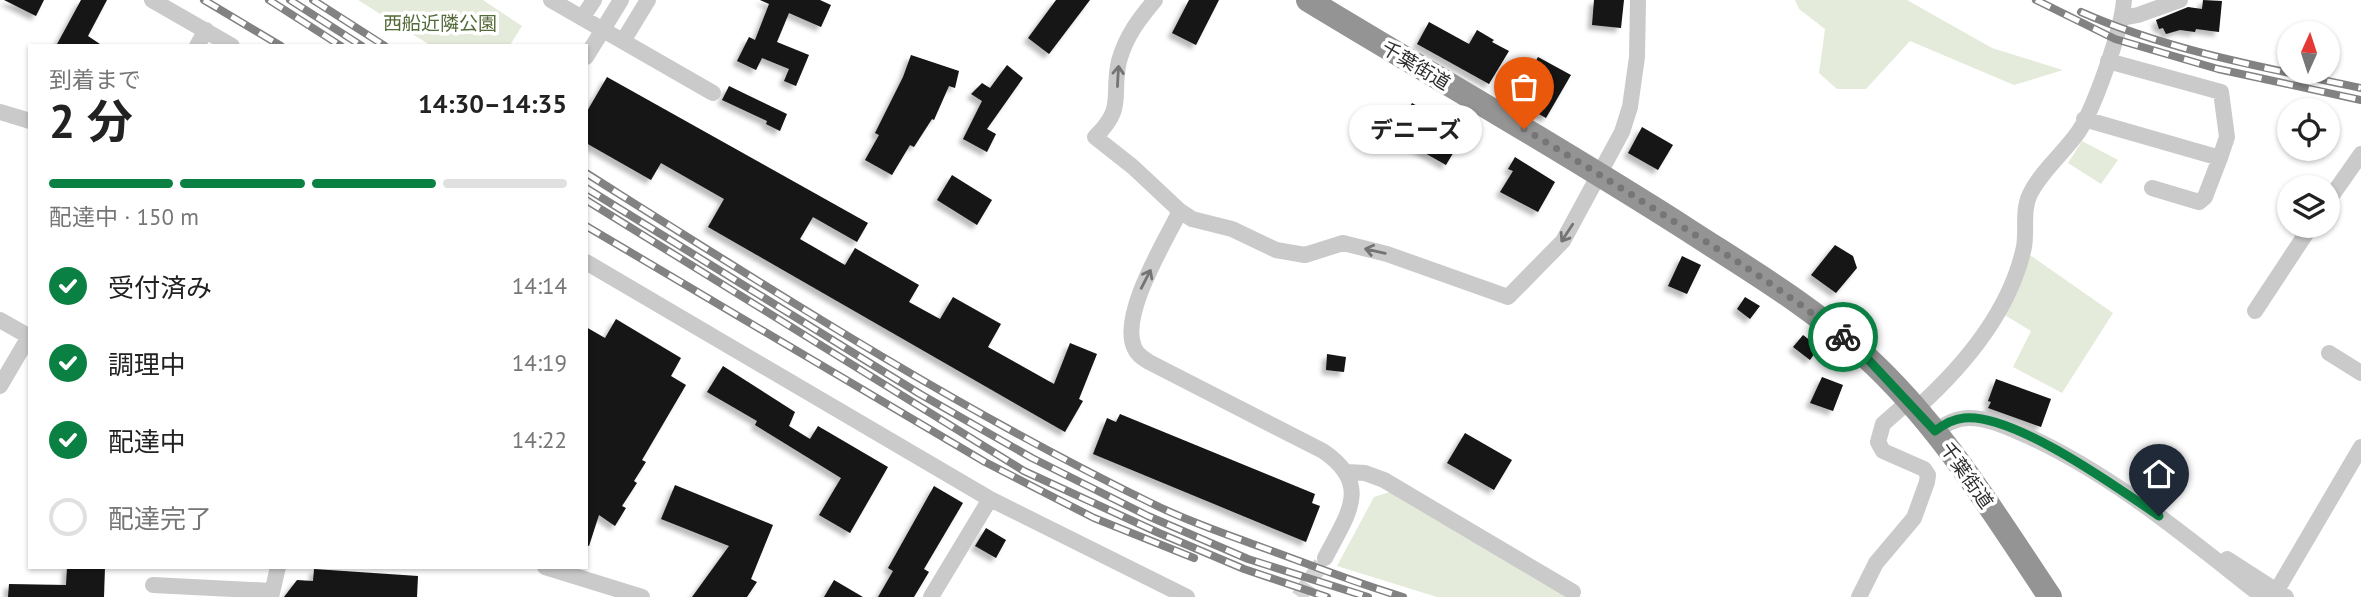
<!DOCTYPE html>
<html lang="ja">
<head>
<meta charset="utf-8">
<style>
  :root { --surface:#fff; --page:#f2f2f2; --text:#222; --muted:#767676; --line:#e0e0e0; --accent:#0b8043 }
  body { margin:0; font-family:"PT Sans","Noto Sans JP",sans-serif; background:var(--page); color:var(--text); height:100vh; display:flex; flex-direction:column; font-size:26px; white-space:nowrap }
  * { box-sizing:border-box; margin:0 }
  p { font-size:23px; color:var(--muted) }
  .icon { flex:none; width:38px; height:38px; fill:none; stroke:currentColor; stroke-width:2; stroke-linecap:round; stroke-linejoin:round }
  .map { position:relative; flex:1; overflow:hidden }
  .drawer { position:absolute; left:28px; top:44px; width:560px; height:525px; display:flex; flex-direction:column; background:var(--surface); border-radius:0px; box-shadow:0 2px 5px #0004 }
  .drawer>* { flex:none }
  .needle { width:46px; rotate:3deg }
  .tools { position:absolute; left:2277px; top:21px; display:grid; gap:14px }
  .tools a { display:grid; place-items:center; width:63px; height:63px; border-radius:50%; background:var(--surface); box-shadow:0 2px 5px #0004; font-size:35px }
  .pin { position:absolute; display:grid; place-items:center; width:60px; height:60px; color:#fff; margin:-72px -30px; border-radius:50% 50% 50% 0; rotate:-45deg; box-shadow:0 0 7px #0007 }
  .pin .icon { rotate:45deg }
  .courier { position:absolute; display:grid; place-items:center; width:70px; height:70px; margin:-35px; border:5px solid #0b8043; border-radius:50%; background:#fff; color:#222; box-shadow:0 2px 9px #0007 }
  .bubble { position:absolute; height:49px; border-radius:24px; background:var(--surface); box-shadow:0 2px 5px #0004; font-size:23px; font-weight:700; line-height:49px; text-align:center }
  .summary em { font-style:normal; font-weight:700 }
  .summary div { display:flex; flex-direction:column-reverse }
  .summary { display:flex; align-items:center; justify-content:space-between; height:119px; padding:0 21px }
  h1 { font-size:46px; font-weight:700; line-height:52px }
  .bar { display:grid; grid-template-columns:repeat(4,1fr); gap:10px 7px; align-content:center; height:84px; padding:0 21px }
  .bar i { height:9px; border-radius:5px; background:var(--line) }
  .bar .current { background:var(--accent) }
  .bar p { grid-column:span 4 }
  ol { padding:0 21px; list-style:none }
  li { display:flex; align-items:center; gap:21px; height:77px }
  li p { margin-inline-start:auto }
  li .icon { padding:7px; border-radius:50%; background:var(--accent); color:#fff; stroke-width:4 }
  li:last-child { color:var(--muted) }
  li i { width:38px; height:38px; border:4px solid var(--line); border-radius:50% }
  .map>svg:first-child { display:block }
  .green { fill:#e4ebda }
  .building { fill:#141414; filter:url(#shadow) }
  .lines { fill:none; stroke-linecap:round; stroke-linejoin:round }
  .minor-tunnel { stroke:#d5d5d5; stroke-width:16; stroke-dasharray:16 8; stroke-linecap:butt }
  .minor { stroke:#cacaca; stroke-width:16 }
  .highway { stroke:#949494; stroke-width:24 }
  .rail-casing { stroke:#828282; stroke-width:8 }
  .rail { stroke:#fff; stroke-width:5; stroke-dasharray:16; stroke-linecap:butt }
  .minor-bridge { stroke:#cacaca; stroke-width:16 }
  .oneway { stroke:#747474 }
  .done { stroke:#767676; stroke-width:7; stroke-dasharray:0 12.6 }
  .route { stroke:#0b8043; stroke-width:9 }
  .labels { text-anchor:middle; dominant-baseline:central; stroke-width:7; stroke-linejoin:round; paint-order:stroke }
  .park-label { font-size:19px; fill:#536a39; stroke:#fff }
  .street-label { font-size:19px; fill:#2d2d2d; stroke:#fff }
</style>
</head>
<body>
<div class="map">
<svg width="2361" height="597" viewBox="0 0 2361 597">
  <defs>
    <filter id="shadow"><feDropShadow dx="-4.5" dy="4.5" stdDeviation="2" flood-color="#0004"/></filter>
  </defs>
  <rect width="100%" height="100%" fill="#fff"/>
  <!-- green -->
  <path class="green" d="M358 0H483L522 26 510 45H430Z
    M1795 0H1907L1992 48 2063 70 2014 85 1910 41 1866 89H1837L1819 73 1825 29 1799 9Z
    M2082 141 2118 160 2101 184 2068 163Z
    M2027 253 2113 313 2062 393 2013 367 2031 331 2003 314Z
    M1390 492 1567 597H1437L1337 566 1374 497Z"/>
  <!-- building -->
  <path class="building" d="M4 0H44L36 16Z
    M81 0H107L88 36 103 46H56Z
    M760 0H820L831 5 821 27 789 13 777 42 809 55 796 86 784 81 789 69 762 58 756 70 737 61 749 37 755 40 769 4Z
    M1056 0H1090L1049 54 1028 38Z
    M1189 0H1219L1196 45 1172 33Z
    M1594 0H1624L1621 28 1592 25Z
    M2203 0 2222 1 2219 32 2196 29 2195 32 2180 30 2166 34 2163 28 2159 29 2156 20 2188 7 2202 9Z
    M1429 22 1469 44 1477 30 1494 40 1492 42 1509 51 1489 84 1417 44Z
    M911 55 959 71 955 88 949 86 934 120 932 119 914 147 910 145 892 175 865 160 879 135 875 133 903 77Z
    M1538 57 1571 75 1546 118 1513 100Z
    M1007 65 1023 78 987 129 996 134 987 152 963 139 982 101 971 94 982 83 990 88Z
    M607 77 868 223 857 242 813 217 800 239 845 265 855 248 919 285 909 302 940 319 953 297 1001 324 988 347 1054 384 1070 343 1097 354 1079 399 1083 401 1065 432 708 227 724 199 661 163 651 180 586 143V113Z
    M729 86 787 114 780 131 766 124 767 121 722 100Z
    M1412 103 1465 133 1446 165 1393 135Z
    M1642 127 1673 145 1658 170 1628 153Z
    M1515 157 1555 182 1538 212 1500 192 1513 171 1508 169Z
    M952 175 992 200 977 225 937 200Z
    M1835 245 1853 256 1857 268 1836 293 1811 275Z
    M1682 256 1701 265 1687 294 1668 286Z
    M1745 297 1760 306 1750 319 1737 309Z
    M616 319 681 358 671 376 686 385 642 460 646 462 634 481 637 483 622 506 626 508 615 526 599 515 589 546 586 545V327L605 338Z
    M1803 335 1819 347 1810 360 1793 347Z
    M1327 354 1346 357 1344 372 1326 370Z
    M723 366 795 412 789 426 810 439 818 426 888 467 850 533 819 515 841 478 755 425 757 421 707 392Z
    M1822 377 1843 385 1833 411 1810 403Z
    M1996 379 2051 399 2041 427 1988 408 1991 402 1988 401Z
    M1120 414 1315 494 1312 503 1320 506 1306 542 1093 454 1107 418 1116 422Z
    M1465 433 1512 460 1494 490 1447 463Z
    M675 485 773 525 751 579 757 582 747 597H692L729 546 661 519Z
    M934 486 963 503 924 569 929 572 914 597H878L893 571 888 568Z
    M986 528 1006 540 996 558 975 546Z
    M67 567H105L104 597H8L9 584 66 585Z
    M314 569 418 576 417 597H284L297 580 313 581Z
    M834 580 863 597H824Z"/>
  <g class="lines">
    <!-- minor-tunnel -->
    <path class="minor-tunnel" d="M1299 597 1325 558"/>
    <!-- minor -->
    <path class="minor" d="M152 0 232 46
      M551 0 713 93
      M1155 0C1139 19 1126 36 1119 61 1111 96 1126 107 1095 137L1133 167 1180 211C1165 242 1120 314 1134 347 1137 355 1143 358 1149 362L1323 451C1373 485 1347 515 1325 558
      M582 18 594 0
      M2122 18 2138 15 2180 0
      M623 41 648 0
      M197 46 206 30
      M0 112 30 121
      M2084 119 2220 158 2227 137 2221 92 2108 61
      M2152 188 2199 202 2205 197 2220 158
      M2328 201 2361 154
      M1180 211 1192 219 1232 229 1276 250 1305 255 1343 243 1387 254 1508 297 1563 241 1622 132 1630 107 1637 57 1638 0
      M586 262 990 499 1187 597
      M2255 311 2311 226
      M0 320 30 337
      M2329 353 2361 373
      M0 386 30 335
      M1916 409C1964 366 2010 312 2024 247 2027 230 2022 210 2030 194 2042 170 2064 153 2079 131 2095 106 2122 29 2124 0
      M1935 431C1946 424 1956 418 1969 418 1990 418 2011 429 2030 437 2116 477 2189 539 2263 597
      M1347 472 1365 473 1384 480 1573 592
      M2227 559 2286 597
      M545 567 642 597
      M153 585 272 591
      M2277 590 2361 447
      M271 597 278 567
      M931 597 990 499
      M1859 597 1876 563 1914 518 1927 482 1928 475 1924 469 1883 451 1878 442 1883 424 1909 401"/>
    <!-- highway -->
    <path class="highway" d="M1308 0C1435 77 1563 150 1688 230 1748 269 1811 306 1864 355 1940 424 1993 512 2050 597"/>
    <defs>
      <path id="rail" d="M204 0 281 46
        M269 0 341 46
        M290 0 362 46
        M313 0 385 46
        M2036 0 2115 39 2218 69 2361 100
        M2081 12C2169 51 2267 68 2361 88
        M586 173C770 289 954 407 1149 502 1189 522 1231 536 1272 551 1316 567 1359 584 1403 597
        M586 188 920 394 1032 458 1148 516 1248 559 1368 597
        M586 200 1024 471 1159 533 1244 569 1327 597
        M586 226 985 462 1094 518 1194 558"/>
    </defs>
    <!-- rail casing -->
    <use href="#rail" class="rail-casing"/>
    <!-- rail -->
    <use href="#rail" class="rail"/>
    <!-- minor-bridge -->
    <path class="minor-bridge" d="M586 57 621 0"/>
  </g>
  <!-- one-way arrows -->
  <defs><path id="oneway-shaft" d="M-6 0H5M1.5-3L5.5 0L1.5 3" fill="none" stroke-width="1.6" stroke-linecap="round" stroke-linejoin="round" transform="scale(1.75)"/></defs>
  <g class="oneway">
    <use href="#oneway-shaft" transform="translate(1118 76) rotate(-87)"/>
    <use href="#oneway-shaft" transform="translate(1567 233) rotate(123)"/>
    <use href="#oneway-shaft" transform="translate(1375 251) rotate(-167)"/>
    <use href="#oneway-shaft" transform="translate(1146 279) rotate(-63)"/>
  </g>
  <g class="lines">
    <!-- done -->
    <path class="done" d="M1524 129C1580 162 1634 196 1689 231 1742 264 1794 298 1843 337"/>
    <!-- route -->
    <path class="route" d="M1843 337 1864 355 1935 431C1944 424 1953 419 1964 418 2014 413 2118 488 2159 516"/>
  </g>
  <g class="labels">
    <!-- park labels -->
    <g class="park-label">
      <text x="440" y="23">西船近隣公園</text>
    </g>
    <!-- street labels -->
    <g class="street-label">
      <text transform="translate(1416 65) rotate(31)">千葉街道</text>
      <text transform="translate(1967 475) rotate(55)">千葉街道</text>
    </g>
  </g>
</svg>
<div class="tools">
<a><svg class="needle" viewBox="-14 -14 28 28"><path d="M0-13l5 13h-10z" fill="#e53935"/><path d="M0 13l5-13h-10z" fill="#767676"/></svg></a>
<a><svg class="icon" aria-label="locate" viewBox="0 0 24 24"><circle cx="12" cy="12" r="6"/><path d="M12 2v4M12 18v4M2 12h4M18 12h4"/></svg></a>
<a><svg class="icon" aria-label="layers" viewBox="0 0 24 24"><path d="M12 4l9 5-9 5-9-5zM3 14l9 5 9-5"/></svg></a>
</div>
<div class="pin" style="left:1524px;top:129px;background:#ea580c"><svg class="icon" aria-label="bag" viewBox="0 0 24 24"><path d="M5 8h14l-1 12H6zM9 8a3 3 0 0 1 6 0"/></svg></div>
<div class="pin" style="left:2159px;top:516px;background:#1f2937"><svg class="icon" aria-label="home" viewBox="0 0 24 24"><path d="M3 11l9-7 9 7M6 9v11h12V9"/></svg></div>
<div class="courier" style="left:1843px;top:337px"><svg class="icon" aria-label="bike" viewBox="0 0 24 24"><circle cx="6" cy="16" r="4"/><circle cx="18" cy="16" r="4"/><path d="M6 16l4-8h5l3 8M10 8l3 8H6M13 5h3"/></svg></div>
<div class="bubble" style="left:1349px;top:105px;width:133px">デニーズ</div>
<section class="drawer">
<div class="summary"><div><h1>2 分</h1><p>到着まで</p></div><em>14:30–14:35</em></div>
<div class="bar"><i class="current"></i><i class="current"></i><i class="current"></i><i></i><p>配達中 · 150 m</p></div>
<ol>
<li><svg class="icon" aria-label="check" viewBox="0 0 24 24"><path d="M5 12l5 5 9-10"/></svg>受付済み<p>14:14</p></li>
<li><svg class="icon" aria-label="check" viewBox="0 0 24 24"><path d="M5 12l5 5 9-10"/></svg>調理中<p>14:19</p></li>
<li><svg class="icon" aria-label="check" viewBox="0 0 24 24"><path d="M5 12l5 5 9-10"/></svg>配達中<p>14:22</p></li>
<li><i></i>配達完了</li>
</ol>
</section>
</div>
</body>
</html>
